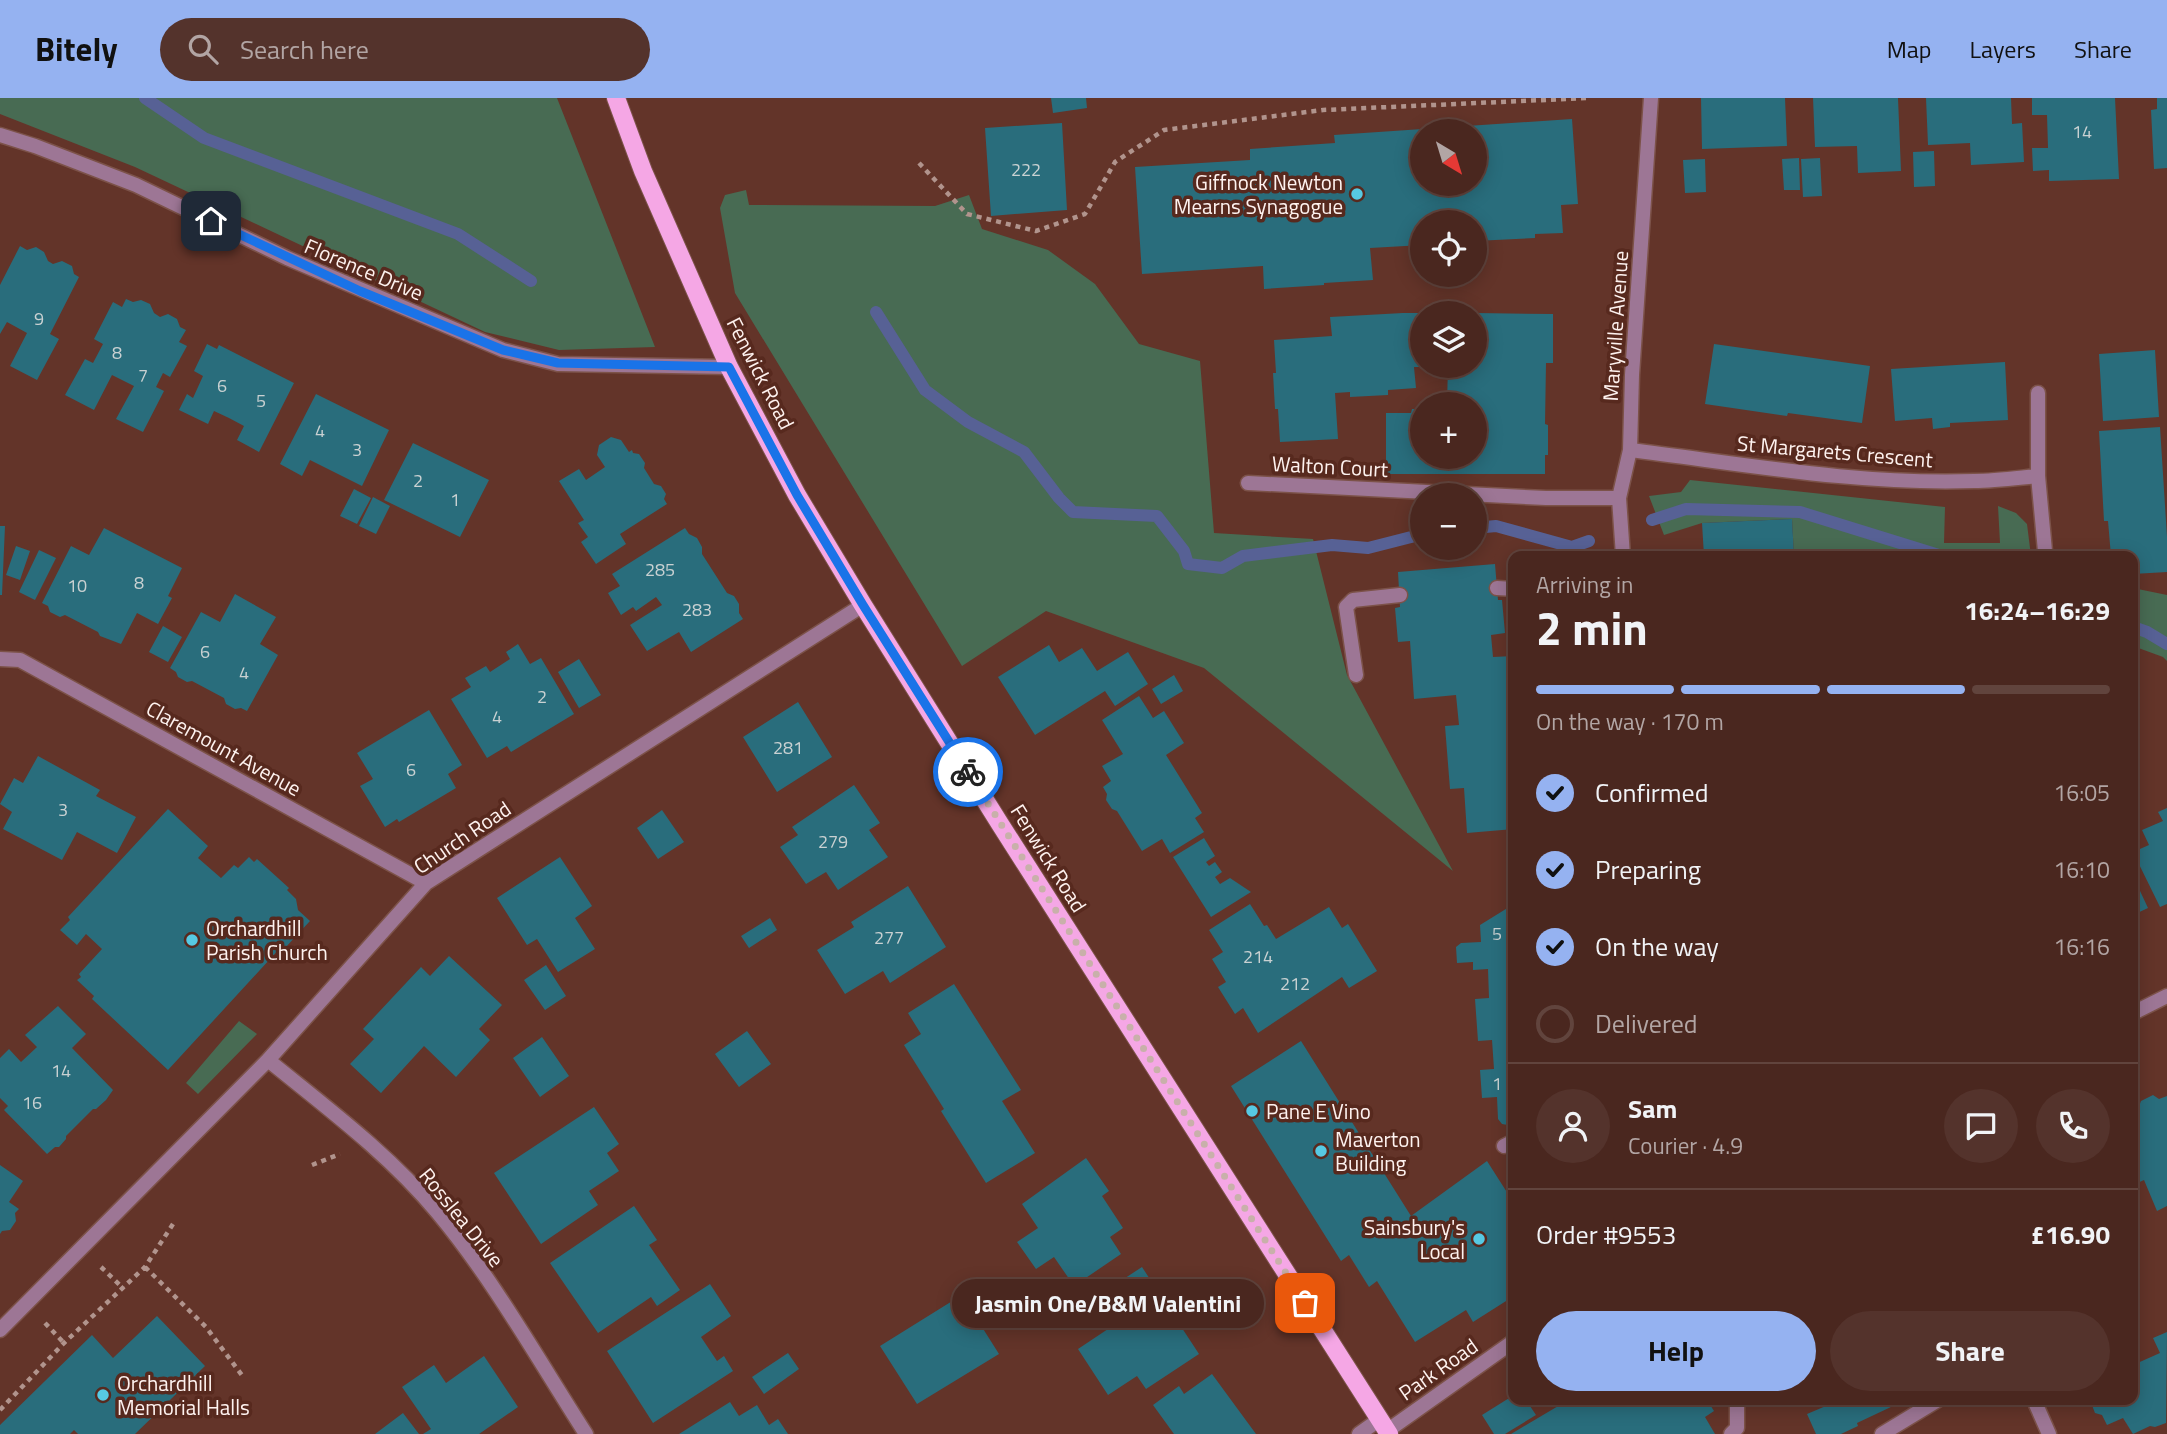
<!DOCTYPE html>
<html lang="en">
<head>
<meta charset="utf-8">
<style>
  :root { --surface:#4a271f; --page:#54332c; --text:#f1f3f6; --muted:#b2a5a4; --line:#61443d; --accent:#95b2f1 }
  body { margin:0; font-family:"Titillium Web",sans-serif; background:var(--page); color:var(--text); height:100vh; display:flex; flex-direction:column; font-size:26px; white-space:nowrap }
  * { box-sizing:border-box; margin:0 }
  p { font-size:23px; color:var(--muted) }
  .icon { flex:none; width:38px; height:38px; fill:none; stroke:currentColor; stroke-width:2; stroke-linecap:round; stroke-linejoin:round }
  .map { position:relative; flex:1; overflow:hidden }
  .sheet { position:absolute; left:1508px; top:453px; width:630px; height:854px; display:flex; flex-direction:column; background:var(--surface); border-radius:14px; box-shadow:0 4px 18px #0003,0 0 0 2px var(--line) }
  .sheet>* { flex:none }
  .needle { width:46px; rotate:142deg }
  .fabs { position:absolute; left:1410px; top:21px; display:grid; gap:14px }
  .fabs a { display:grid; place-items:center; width:77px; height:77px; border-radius:50%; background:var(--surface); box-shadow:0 4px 18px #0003,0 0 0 2px var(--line); font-size:35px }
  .pin { position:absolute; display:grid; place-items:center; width:60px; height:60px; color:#fff; margin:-30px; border-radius:14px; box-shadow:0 4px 10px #0006 }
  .courier { position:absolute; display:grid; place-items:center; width:70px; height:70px; margin:-35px; border:5px solid #1a73e8; border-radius:50%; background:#fff; color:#222; box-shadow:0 2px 9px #0007 }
  .bubble { position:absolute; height:49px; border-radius:24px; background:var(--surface); box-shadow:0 4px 18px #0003,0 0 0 2px var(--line); font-size:23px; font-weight:700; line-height:49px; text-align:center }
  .headline em { font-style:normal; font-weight:700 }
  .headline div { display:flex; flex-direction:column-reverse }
  .headline { display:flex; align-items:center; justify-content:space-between; height:119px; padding:0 28px }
  h1 { font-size:46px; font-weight:700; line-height:52px }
  .bar { display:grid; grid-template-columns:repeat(4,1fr); gap:10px 7px; align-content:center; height:84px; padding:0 28px }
  .bar i { height:9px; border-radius:5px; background:var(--line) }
  .bar .on { background:var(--accent) }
  .bar p { grid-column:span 4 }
  .line { display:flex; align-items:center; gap:18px; padding:0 28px; border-top:2px solid var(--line) }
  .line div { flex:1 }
  .round { display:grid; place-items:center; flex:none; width:74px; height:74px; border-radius:37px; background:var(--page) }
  ol { padding:0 28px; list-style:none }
  li { display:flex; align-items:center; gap:21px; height:77px }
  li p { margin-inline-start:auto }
  li .icon { padding:7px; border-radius:50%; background:var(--accent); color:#111; stroke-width:4 }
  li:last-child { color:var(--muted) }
  li i { width:38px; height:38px; border:4px solid var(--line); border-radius:50% }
  .action { display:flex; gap:14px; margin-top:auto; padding:14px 28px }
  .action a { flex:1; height:80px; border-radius:42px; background:var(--accent); color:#111; font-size:28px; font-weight:700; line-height:80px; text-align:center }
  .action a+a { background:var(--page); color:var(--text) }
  header { display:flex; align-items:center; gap:42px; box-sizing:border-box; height:98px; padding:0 35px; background:var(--accent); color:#111 }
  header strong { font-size:33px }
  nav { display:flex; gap:38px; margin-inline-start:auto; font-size:24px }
  .search { width:490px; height:63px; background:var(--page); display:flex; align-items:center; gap:18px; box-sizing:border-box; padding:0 24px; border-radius:38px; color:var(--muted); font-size:26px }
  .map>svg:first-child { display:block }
  .green { fill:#486b53 }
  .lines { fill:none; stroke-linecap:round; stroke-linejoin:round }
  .stream { stroke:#576195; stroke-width:12 }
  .building { fill:#296d7c; fill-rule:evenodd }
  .service-casing { stroke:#7c5249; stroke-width:17 }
  .minor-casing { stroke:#7c5249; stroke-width:17 }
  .primary-casing { stroke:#7c5249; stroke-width:20 }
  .path { stroke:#b1948d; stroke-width:4.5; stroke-dasharray:5 5; stroke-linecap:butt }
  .service { stroke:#9d7695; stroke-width:14 }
  .minor { stroke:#9d7695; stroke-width:14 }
  .primary { stroke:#f5a7e5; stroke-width:18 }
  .done { stroke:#c8b0aa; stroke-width:7; stroke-dasharray:0 12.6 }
  .route { stroke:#1a73e8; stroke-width:9 }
  .poi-dot { fill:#57c9e2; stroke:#57291e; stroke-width:2.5 }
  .labels { text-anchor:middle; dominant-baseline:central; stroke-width:7; stroke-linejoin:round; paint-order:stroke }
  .number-label { font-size:18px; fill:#c9d1d2 }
  .poi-label { font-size:21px; fill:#fef2ef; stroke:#57291e; text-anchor:start }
  .street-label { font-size:21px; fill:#fef2ef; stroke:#57291e }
</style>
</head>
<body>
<header>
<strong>Bitely</strong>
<div class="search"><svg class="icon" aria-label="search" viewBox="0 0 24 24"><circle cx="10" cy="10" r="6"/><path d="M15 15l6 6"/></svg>Search here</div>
<nav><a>Map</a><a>Layers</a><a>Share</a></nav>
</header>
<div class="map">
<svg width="2167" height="1336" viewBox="0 0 2167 1336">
  <rect width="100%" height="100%" fill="#633429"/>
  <!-- green -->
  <path class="green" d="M0 0H557L655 249 559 252 485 234 135 69 0 16Z
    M746 92 749 107 935 108 969 97 982 131 1048 152 1095 186 1139 246 1200 263 1214 435 1313 441 1347 577 1453 773 1204 570 1046 513 962 568 735 195 720 110 725 97Z
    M1690 382 1945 409 1944 445H2000L1998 408 2016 415 2027 426 2031 458H1794L1792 421 1702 425 1664 437 1649 398 1681 394Z
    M2133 490 2167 497V563L2163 559 2133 548Z
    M239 923 257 936 198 996 186 985Z"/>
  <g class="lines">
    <!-- stream -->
    <path class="stream" d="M145 0 204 40 458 136 531 183
      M876 214 925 292 968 324 1024 354 1059 400 1073 414 1157 418 1184 453 1188 466 1222 470 1243 458 1332 447 1368 450 1423 436
      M1652 422 1686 411 1800 414 1942 458
      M1475 430 1496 428 1572 449 1589 443
      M2133 529 2147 534 2167 546"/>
  </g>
  <!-- building -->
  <path class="building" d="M1051 0H1086L1087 10 1053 15Z
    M1701 0H1785L1787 48 1702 51Z
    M1813 0H1898L1901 73 1858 75 1857 48 1815 49Z
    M1926 0H2011L2012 26 2022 25 2024 64 1971 67 1970 45 1928 47Z
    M2032 0H2115L2119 81 2049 83V72L2033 73 2032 50H2048L2047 17H2032Z
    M2157 0H2167V70L2154 71 2151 12 2157 11Z
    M1572 21 1578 106 1561 107 1563 135 1535 136V140L1475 143V124H1423V147L1370 150 1373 182 1324 185V187L1264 191 1263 168 1142 176 1135 69 1250 62V51L1335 45 1334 37ZM1423 33H1475V86H1423Z
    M1062 25 1067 112 991 118 985 30Z
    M1934 53 1935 88 1914 89 1913 54Z
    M1799 60 1800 92H1784L1782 61Z
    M1820 60 1822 98 1803 99 1801 61Z
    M1705 61 1706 94 1685 95 1683 62Z
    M20 148 27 152 36 149 44 154 48 163 53 166 62 163 72 168 74 176 79 179 50 236 59 241 37 282 10 268 27 235 7 224 0 236V187Z
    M126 201 133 204 141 202 150 206 154 215 160 219 168 216 177 221 180 229 186 232 179 244 187 248 170 279 163 275 156 289 164 293 143 334 116 321 134 288 112 277 94 312 65 297 85 261 93 265 103 246 94 241 113 204 122 209Z
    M1433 205H1458V215H1433Z
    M1403 215H1423V269H1414L1416 290 1388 292V297L1350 299V294L1335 295 1338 341 1280 344 1278 311H1275L1273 275H1276L1274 242 1332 238 1330 219Z
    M1475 215 1553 216V265H1546L1545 326 1548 327V357H1545V376H1386V315H1411L1412 311H1423V359H1475V306H1447L1448 268H1475Z
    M207 246 217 251 219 247 294 285 259 354 237 342 244 328 229 320 214 313 208 326 179 312 187 296 193 300 203 278 194 273Z
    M1714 246 1870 268 1862 325 1788 315 1787 318 1705 306Z
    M2155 252 2159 319 2103 323 2099 256Z
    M2005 264 2008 322 1950 325V329L1933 331 1932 320 1895 323 1891 271Z
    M316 296 389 332 362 388 310 362 302 378 280 366Z
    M2160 329 2167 439V474L2133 476V458H2111L2108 423H2104L2099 333Z
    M611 339 621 342 629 354 632 352 633 355 639 356 645 365 644 370 654 386 661 388 666 396 664 401 667 406 620 436 626 446 596 466 581 444 588 439 578 425 584 422 559 383 579 371 586 382 605 369 597 357 599 347Z
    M413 345 489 382 460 439 384 402Z
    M354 391 371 400 357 426 340 418Z
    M373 399 390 408 376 436 359 428Z
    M1792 421 1794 458H1704L1702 425Z
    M0 428H5L2 497H0Z
    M104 430 182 470 168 498 172 500 158 526 137 515 121 546 100 538 98 534 65 517 60 519 50 514 48 508 42 505 71 448 89 457Z
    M685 430 689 436 697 440 702 449V456L727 495 734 498 739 506V515L743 521 691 554 679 534 647 553 630 527 662 507 656 499 636 513 633 509 621 517 608 495 620 488 612 476Z
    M16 448 30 453 20 482 6 477Z
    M39 452 56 460 35 502 19 494Z
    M1495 466 1498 502H1502L1505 535 1491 537 1493 559 1514 558V731L1467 735 1464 690 1450 691 1445 628 1459 627 1456 597 1414 601 1410 543 1398 544 1395 510 1400 509 1398 474Z
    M235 496 276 519 260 546 278 557 247 613 241 610 235 611 226 606 224 600 192 583 187 584 178 579 176 574 170 570 201 514 220 524Z
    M163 528 182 539 168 564 149 554Z
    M518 546 530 566 541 560 574 616 511 654 507 648 487 660 451 601 471 589 465 580 486 568 490 574 510 561 506 554Z
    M1049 547 1059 564 1082 550 1097 573 1128 554 1148 586 1115 608 1105 593 1035 637 998 579Z
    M2133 552H2137L2140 596H2133Z
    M579 561 601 597 579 610 558 574Z
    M1174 577 1183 593 1161 606 1152 591Z
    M1139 598 1153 620 1164 613 1184 645 1166 657 1202 715 1195 720 1204 734 1170 755 1162 741 1142 753 1117 713 1112 711 1106 702 1107 696 1103 689 1111 683 1102 668 1123 656 1102 622Z
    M798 604 832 659 777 694 743 639Z
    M429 612 462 667 448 676 456 690 399 724 397 721 385 729 360 688 373 681 357 655Z
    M38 658 100 692 96 698 136 719 117 755 77 734 62 762 3 731 12 714 0 706 14 680 23 685Z
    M854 687 880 725 869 732 888 759 838 792 826 774 806 786 780 749 798 737 792 729Z
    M2167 710V806L2160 809 2133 754 2149 747 2142 732 2163 723 2158 714Z
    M168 711 208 748 198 760 221 780 234 767 238 770 249 759 254 764 257 761 289 790 287 792 296 801 298 812 310 823 285 850 282 848 168 972 92 901 94 898 77 882 81 879 79 876 102 851 86 836 77 847 60 832 70 822 68 819Z
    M662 712 684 744 658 761 637 730Z
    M1204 740 1215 758 1206 764 1209 768 1215 764 1222 774 1215 779 1220 786 1230 780 1251 794 1211 819 1173 759Z
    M560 759 592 808 575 820 595 851 558 874 537 841 527 847 497 800Z
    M2133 778 2148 810 2133 817Z
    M908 788 946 849 890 885 883 873 845 896 817 852 854 829 851 824Z
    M1250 806 1264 828 1267 827 1276 841 1329 809 1342 830 1348 826 1377 873 1349 890 1342 879 1258 935 1243 910 1235 916 1218 889 1226 884 1212 861 1223 854 1209 832Z
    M1514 806V1028L1502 1026 1498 1021 1497 999 1482 1000 1480 972 1494 971 1492 942 1478 943 1475 901 1489 900 1488 871 1473 872V864L1457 865 1456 849 1461 845 1481 844 1480 827Z
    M770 820 777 832 749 850 741 838Z
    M449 858 502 907 479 931 490 942 456 979 424 948 381 995 350 966 374 941 363 931 421 869 430 878Z
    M546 867 566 898 545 912 524 882Z
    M954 886 1021 992 1002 1003 1035 1055 986 1085 941 1013 944 1011 904 947 921 936 908 915Z
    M58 908 86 936 72 950 113 992 106 1002 96 1011H93L66 1038V1041L59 1049H55L47 1056 4 1012 8 1008 0 1000V960L9 951 21 964 37 949 25 937Z
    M747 933 771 966 739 989 715 956Z
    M542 939 569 978 540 999 513 960Z
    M1301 943 1411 1118 1487 1063 1510 1099 1514 1097V1182L1510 1185 1514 1191V1198L1473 1224 1466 1212 1415 1244 1377 1183 1369 1189 1349 1157 1341 1163 1231 988Z
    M2153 997 2159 1001 2167 998V1108L2157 1113 2144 1082 2133 1087V1013L2138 1011 2141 1003Z
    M594 1009 619 1046 607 1055 619 1073 589 1093 598 1107 541 1146 494 1075Z
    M1086 1060 1109 1093 1102 1098 1123 1130 1110 1139 1121 1156 1074 1188 1054 1159 1036 1171 1017 1144 1038 1130 1022 1106Z
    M0 1067 23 1083 9 1104 19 1111 15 1115 16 1123 10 1132 2 1133 0 1136Z
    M634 1108 657 1142 649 1147 680 1192 657 1208 651 1199 598 1235 550 1165Z
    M1142 1169 1199 1256 1146 1291 1137 1278 1108 1297 1078 1251 1111 1229 1093 1201Z
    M986 1182 999 1203 975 1218 999 1256 917 1306 880 1248Z
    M710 1186 731 1218 701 1239 717 1263 724 1258 733 1273 653 1325 607 1253Z
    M157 1218 205 1268 135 1336H78L74 1332 70 1336H0V1327L92 1237 113 1260Z
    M2167 1234 2166 1325 2155 1329 2150 1328 2133 1336 2123 1320 2107 1327 2102 1317 2095 1315 2090 1302H2133V1267L2160 1255 2153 1240Z
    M788 1255 799 1271 764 1296 752 1279Z
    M484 1258 518 1309 479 1336H423L431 1331 402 1289 434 1267 446 1285Z
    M1212 1276 1256 1336H1174L1153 1307 1179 1288 1184 1296Z
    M1514 1297V1302H1526L1536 1317 1505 1336H1494L1482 1317Z
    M1563 1302H1707L1714 1313 1705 1319 1715 1336H1511L1565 1304Z
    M1840 1302H1890L1893 1308 1857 1325 1858 1328 1841 1336H1816L1807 1316Z
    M730 1304 739 1318 757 1307 769 1327 778 1321 788 1336H679Z
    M403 1315 419 1336H375Z"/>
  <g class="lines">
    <defs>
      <path id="service" d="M1497 490 1514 491
        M1356 577 1346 509 1353 502 1400 497
        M1504 1048 1514 1043
        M1731 1336 1737 1330V1302
        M1882 1336 1938 1302"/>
      <path id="minor" d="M0 37 35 48 136 87 287 160 503 252 558 266 729 269
        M2038 295V378L2045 453
        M1630 352C1744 366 1859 387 1974 383 1996 383 2017 380 2038 378
        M1248 385 1546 400H1619
        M1623 458 1619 400 1630 352 1632 277 1651 0
        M0 561 20 562 426 785
        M2133 915 2167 898
        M268 962C327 1010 389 1056 438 1115 493 1181 539 1263 586 1336
        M0 1232 268 962 426 785 863 507
        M2034 1302 2049 1336
        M1387 1333 1514 1243
        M1359 1336 1380 1321"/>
      <path id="primary" d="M616 0 643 73 729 269 797 397 863 507 1000 726 1389 1336"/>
    </defs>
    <!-- service casing -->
    <use href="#service" class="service-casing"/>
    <!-- minor casing -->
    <use href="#minor" class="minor-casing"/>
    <!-- primary casing -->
    <use href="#primary" class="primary-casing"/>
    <!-- path -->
    <path class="path" d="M919 65 967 116 1036 133 1085 116 1115 64 1164 32 1323 12 1588 0
      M312 1067 340 1056
      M101 1169 123 1190
      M145 1169 206 1229 244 1280
      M45 1225 64 1245
      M0 1312 64 1245 145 1169 173 1126"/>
    <!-- service -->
    <use href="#service" class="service"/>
    <!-- minor -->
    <use href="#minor" class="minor"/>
    <!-- primary -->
    <use href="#primary" class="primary"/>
  </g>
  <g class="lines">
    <!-- done -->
    <path class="done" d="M968 674 1305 1205"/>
    <!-- route -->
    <path class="route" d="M211 123 360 193 503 252 558 265 729 269 797 397 863 507 968 674"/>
  </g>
  <!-- markers -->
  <g class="poi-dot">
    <circle cx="1357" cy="96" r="7"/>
    <circle cx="192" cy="842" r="7"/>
    <circle cx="1252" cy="1013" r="7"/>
    <circle cx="1321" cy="1053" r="7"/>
    <circle cx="1479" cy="1141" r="7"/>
    <circle cx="103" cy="1297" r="7"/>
  </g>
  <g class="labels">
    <!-- number labels -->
    <g class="number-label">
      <text x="2082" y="33">14</text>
      <text x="1026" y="71">222</text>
      <text x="39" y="220">9</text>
      <text x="117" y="254">8</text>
      <text x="143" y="277">7</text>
      <text x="222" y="287">6</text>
      <text x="261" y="302">5</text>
      <text x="320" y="332">4</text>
      <text x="357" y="351">3</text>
      <text x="418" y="382">2</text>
      <text x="455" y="401">1</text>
      <text x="660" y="471">285</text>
      <text x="139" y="484">8</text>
      <text x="77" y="487">10</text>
      <text x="697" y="511">283</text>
      <text x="205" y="553">6</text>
      <text x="244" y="574">4</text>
      <text x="542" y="598">2</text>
      <text x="497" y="618">4</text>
      <text x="788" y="649">281</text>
      <text x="411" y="671">6</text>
      <text x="63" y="711">3</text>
      <text x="833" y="743">279</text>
      <text x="1497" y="835">5</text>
      <text x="889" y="839">277</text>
      <text x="1258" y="858">214</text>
      <text x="1295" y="885">212</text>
      <text x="61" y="972">14</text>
      <text x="1497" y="985">1</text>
      <text x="32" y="1004">16</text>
    </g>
    <!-- poi labels -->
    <g class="poi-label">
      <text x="1343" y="84" text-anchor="end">Giffnock Newton<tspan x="1343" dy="24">Mearns Synagogue</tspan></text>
      <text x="206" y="830">Orchardhill<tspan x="206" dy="24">Parish Church</tspan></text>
      <text x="1266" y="1013">Pane E Vino</text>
      <text x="1335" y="1041">Maverton<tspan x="1335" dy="24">Building</tspan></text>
      <text x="1465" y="1129" text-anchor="end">Sainsbury's<tspan x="1465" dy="24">Local</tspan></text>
      <text x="117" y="1285">Orchardhill<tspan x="117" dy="24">Memorial Halls</tspan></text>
    </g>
    <!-- street labels -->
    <g class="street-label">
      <text transform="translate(364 171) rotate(23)">Florence Drive</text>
      <text transform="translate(1615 228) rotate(-86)">Maryville Avenue</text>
      <text transform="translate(761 275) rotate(63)">Fenwick Road</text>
      <text transform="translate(1835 353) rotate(5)">St Margarets Crescent</text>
      <text transform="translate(1330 368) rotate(3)">Walton Court</text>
      <text transform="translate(224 650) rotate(29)">Claremount Avenue</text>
      <text transform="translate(462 739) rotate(-34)">Church Road</text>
      <text transform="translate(1049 760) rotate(58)">Fenwick Road</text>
      <text transform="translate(462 1119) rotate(51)">Rosslea Drive</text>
      <text transform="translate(1438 1271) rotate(-35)">Park Road</text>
    </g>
  </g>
</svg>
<div class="fabs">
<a><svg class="needle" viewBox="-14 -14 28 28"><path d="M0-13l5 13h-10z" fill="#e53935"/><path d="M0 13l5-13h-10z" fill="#b2a5a4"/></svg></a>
<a><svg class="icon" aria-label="locate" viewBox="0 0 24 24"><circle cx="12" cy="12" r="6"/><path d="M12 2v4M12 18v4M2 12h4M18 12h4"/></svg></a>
<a><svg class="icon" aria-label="layers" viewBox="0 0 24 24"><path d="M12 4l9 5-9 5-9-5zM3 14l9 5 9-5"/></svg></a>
<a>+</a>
<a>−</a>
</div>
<div class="pin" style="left:1305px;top:1205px;background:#ea580c"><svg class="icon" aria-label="bag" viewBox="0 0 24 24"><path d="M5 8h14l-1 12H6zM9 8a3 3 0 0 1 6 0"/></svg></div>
<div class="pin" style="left:211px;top:123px;background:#1f2937"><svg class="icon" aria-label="home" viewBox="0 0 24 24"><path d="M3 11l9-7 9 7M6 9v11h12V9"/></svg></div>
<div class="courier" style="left:968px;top:674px"><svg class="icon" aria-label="bike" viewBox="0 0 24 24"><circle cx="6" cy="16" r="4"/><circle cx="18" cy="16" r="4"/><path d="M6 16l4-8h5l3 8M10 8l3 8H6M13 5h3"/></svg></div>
<div class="bubble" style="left:952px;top:1181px;width:312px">Jasmin One/B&amp;M Valentini</div>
<section class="sheet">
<div class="headline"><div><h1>2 min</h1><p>Arriving in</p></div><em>16:24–16:29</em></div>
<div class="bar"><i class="on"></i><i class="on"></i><i class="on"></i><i></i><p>On the way · 170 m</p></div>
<ol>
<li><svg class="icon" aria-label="check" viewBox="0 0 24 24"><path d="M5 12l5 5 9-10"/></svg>Confirmed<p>16:05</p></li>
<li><svg class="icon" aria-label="check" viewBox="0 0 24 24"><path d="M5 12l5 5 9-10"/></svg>Preparing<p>16:10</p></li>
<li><svg class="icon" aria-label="check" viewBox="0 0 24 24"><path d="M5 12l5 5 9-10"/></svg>On the way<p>16:16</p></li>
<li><i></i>Delivered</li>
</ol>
<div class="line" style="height:126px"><a class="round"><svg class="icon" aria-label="person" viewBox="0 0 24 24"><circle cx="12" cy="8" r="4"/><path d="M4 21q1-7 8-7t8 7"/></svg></a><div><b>Sam</b><p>Courier · 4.9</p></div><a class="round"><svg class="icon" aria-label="chat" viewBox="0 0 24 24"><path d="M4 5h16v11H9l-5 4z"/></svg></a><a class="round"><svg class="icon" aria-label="phone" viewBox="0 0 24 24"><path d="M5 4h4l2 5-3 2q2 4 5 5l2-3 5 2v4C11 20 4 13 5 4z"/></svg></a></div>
<div class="line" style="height:91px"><div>Order #9553</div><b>£16.90</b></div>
<div class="action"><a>Help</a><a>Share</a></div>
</section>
</div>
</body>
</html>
